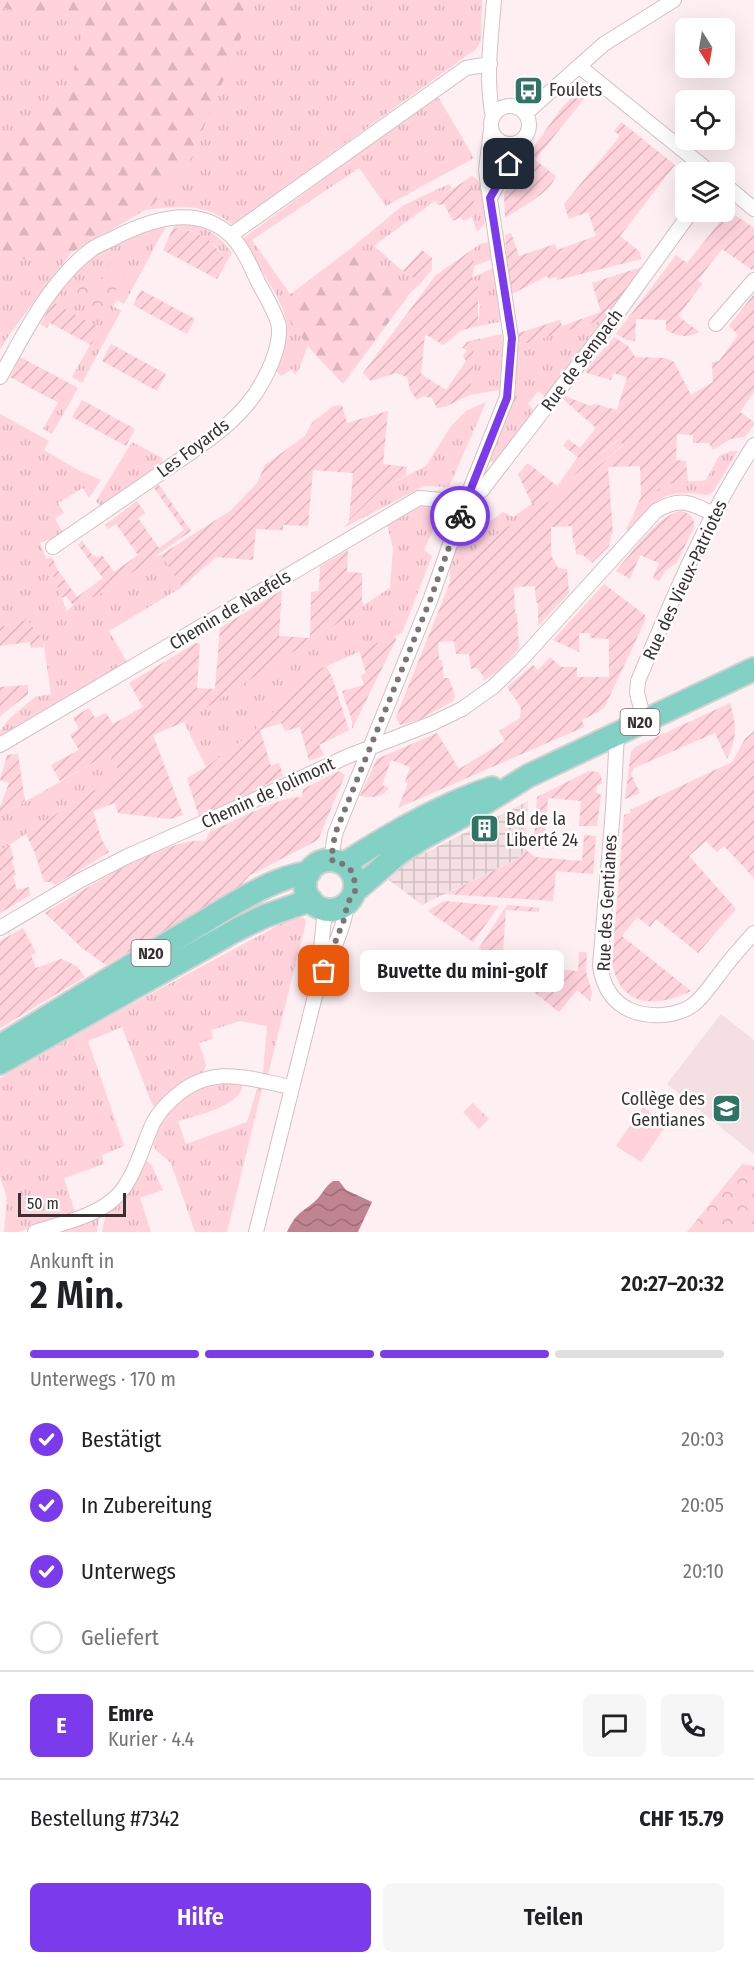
<!DOCTYPE html>
<html lang="de">
<head>
<meta charset="utf-8">
<style>
  :root { --surface:#fff; --page:#f6f6f6; --text:#202124; --muted:#757577; --line:#e0e0e0; --accent:#7c3aed }
  body { margin:0; font-family:"Fira Sans Condensed",sans-serif; background:var(--page); color:var(--text); height:100vh; display:flex; flex-direction:column; font-size:22px; white-space:nowrap }
  * { box-sizing:border-box; margin:0 }
  p { font-size:20px; color:var(--muted) }
  .icon { flex:none; width:33px; height:33px; fill:none; stroke:currentColor; stroke-width:2; stroke-linecap:round; stroke-linejoin:round }
  .map { position:relative; height:1232px; overflow:hidden }
  .drawer { display:flex; flex-direction:column; background:var(--surface); flex:1 }
  .drawer>* { flex:none }
  .needle { width:39px; rotate:169deg }
  .fabs { position:absolute; left:675px; top:18px; display:grid; gap:12px }
  .fabs a { display:grid; place-items:center; width:60px; height:60px; border-radius:9px; background:var(--surface); box-shadow:0 6px 24px #0002; font-size:30px }
  .scale { position:absolute; left:18px; bottom:15px; width:108px; box-sizing:border-box; padding-left:6px; border:3px solid #383132; border-top:0; font-size:16px; line-height:21px; white-space:nowrap; color:#383132; -webkit-text-stroke:4px #fff; paint-order:stroke }
  .pin { position:absolute; display:grid; place-items:center; width:51px; height:51px; color:#fff; margin:-26px; border-radius:12px; box-shadow:0 3px 9px #0006 }
  .courier { position:absolute; display:grid; place-items:center; width:60px; height:60px; margin:-30px; border:4px solid #7c3aed; border-radius:50%; background:#fff; color:#222; box-shadow:0 2px 8px #0007 }
  .bubble { position:absolute; height:42px; border-radius:9px; background:var(--surface); box-shadow:0 6px 24px #0002; font-size:20px; font-weight:600; line-height:42px; text-align:center }
  .headline em { font-style:normal; font-weight:600 }
  .headline div { display:flex; flex-direction:column-reverse }
  .headline { display:flex; align-items:center; justify-content:space-between; height:102px; padding:0 30px }
  h1 { font-size:39px; font-weight:600; line-height:45px }
  .bar { display:grid; grid-template-columns:repeat(4,1fr); gap:9px 6px; align-content:center; height:72px; padding:0 30px }
  .bar i { height:8px; border-radius:4px; background:var(--line) }
  .bar .selected { background:var(--accent) }
  .bar p { grid-column:span 4 }
  .line { display:flex; align-items:center; gap:15px; padding:0 30px; border-top:2px solid var(--line) }
  .line div { flex:1 }
  .round { display:grid; place-items:center; flex:none; width:63px; height:63px; border-radius:9px; background:var(--page) }
  ol { padding:0 30px; list-style:none }
  li { display:flex; align-items:center; gap:18px; height:66px }
  li p { margin-inline-start:auto }
  li .icon { padding:6px; border-radius:50%; background:var(--accent); color:#fff; stroke-width:4 }
  li:last-child { color:var(--muted) }
  li i { width:33px; height:33px; border:3px solid var(--line); border-radius:50% }
  .primary-button { display:flex; gap:12px; margin-top:auto; padding:12px 30px }
  .primary-button a { flex:1; height:69px; border-radius:9px; background:var(--accent); color:#fff; font-size:24px; font-weight:600; line-height:69px; text-align:center }
  .primary-button a+a { background:var(--page); color:var(--text) }
  .map>svg:first-child { display:block }
  .built { fill:#f4dfe3 }
  .industrial { fill:url(#industrial-grid) }
  .grass { fill:url(#grass-tufts) }
  .forest { fill:url(#forest-firs) }
  .park { fill:url(#park-crowns) }
  .garden { fill:url(#garden-furrows) }
  .pitch { fill:#ffd2dc }
  .water { fill:url(#water-waves) }
  .lines { fill:none; stroke-linecap:round; stroke-linejoin:round }
  .minor-casing { stroke:#d3c1c5; stroke-width:16 }
  .primary-casing { stroke:#d3d2d2; stroke-width:26 }
  .minor { stroke:#fff; stroke-width:14 }
  .primary { stroke:#82d1c4; stroke-width:22 }
  .done { stroke:#7d7475; stroke-width:6; stroke-dasharray:0 10.8 }
  .route { stroke:#7c3aed; stroke-width:8 }
  .labels { text-anchor:middle; dominant-baseline:central; stroke-width:5; stroke-linejoin:round; paint-order:stroke }
  .shield { fill:#fff; stroke:#746f70; stroke-width:1.5 }
  .shield-label { font-size:16px; font-weight:bold; fill:#383132 }
  .poi-label { font-size:18px; fill:#383132; stroke:#fff; text-anchor:start }
  .street-label { font-size:18px; fill:#383132; stroke:#fff }
</style>
</head>
<body>
<div class="map">
<svg width="754" height="1232" viewBox="0 0 754 1232">
  <defs>
    <pattern id="industrial-grid" width="8" height="8" patternUnits="userSpaceOnUse" patternTransform="scale(1.5)"><rect width="8" height="8" fill="#f4dfe3"/><path d="M0 4h8M4 0v8" fill="none" stroke="#d2c0c3"/></pattern>
    <pattern id="grass-tufts" width="24" height="20" patternUnits="userSpaceOnUse" patternTransform="scale(1.5)"><rect width="24" height="20" fill="#ffd2dc"/><path d="M3 7l-1-3M5 7V3M7 7l1-3M15 17l-1-3M17 17v-4M19 17l1-3" fill="none" stroke="#dbb5bd"/></pattern>
    <pattern id="forest-firs" width="22" height="20" patternUnits="userSpaceOnUse" patternTransform="scale(1.5)"><rect width="22" height="20" fill="#ffd2dc"/><path d="M5 1l3.5 6h-7zM16 11l3.5 6h-7z" fill="#dbb5bd"/></pattern>
    <pattern id="park-crowns" width="20" height="18" patternUnits="userSpaceOnUse" patternTransform="scale(1.5)"><rect width="20" height="18" fill="#ffd2dc"/><path d="M2 6a3 3 0 1 1 6 0M12 15a3 3 0 1 1 6 0" fill="none" stroke="#dbb5bd"/></pattern>
    <pattern id="garden-furrows" width="10" height="10" patternUnits="userSpaceOnUse" patternTransform="scale(1.5)"><rect width="10" height="10" fill="#ffd2dc"/><path d="M-1 1l2-2M0 10L10 0M9 11l2-2" fill="none" stroke="#dbb5bd"/></pattern>
    <pattern id="water-waves" width="16" height="10" patternUnits="userSpaceOnUse" patternTransform="scale(1.5)"><rect width="16" height="10" fill="#bf8391"/><path d="M0 5q4-4 8 0t8 0" fill="none" stroke="#9c6c77"/></pattern>
  </defs>
  <rect width="100%" height="100%" fill="#feeff2"/>
  <!-- built -->
  <path class="built" d="M721 1014 754 1040V1154L667 1084Z"/>
  <!-- industrial -->
  <path class="industrial" d="M528 801 525 849 521 857 422 905 389 880 405 863Z"/>
  <!-- grass -->
  <path class="grass" d="M259 0H482L481 41 476 49 232 225C209 202 174 206 145 210L152 206 191 158 255 4Z
    M0 8 86 18 68 93 0 138Z
    M437 95 474 158 386 206 359 168 252 240 290 294 284 299 291 324 308 345 299 369 295 375 292 369 281 376 275 370C281 357 287 345 287 330 288 303 255 263 241 240Z
    M471 176C484 179 487 208 486 220 485 225 480 228 477 232L472 217 475 201 472 191 465 181Z
    M449 184 452 188 374 246 399 268 421 283 411 292 354 246 402 206Z
    M163 223 166 226 124 304 117 300 113 306 121 311 82 383 72 377 101 326 93 324 53 302 64 284 93 254Z
    M190 223C210 229 220 237 232 253L227 261 217 247 193 231 173 228 175 225Z
    M489 242 493 259 474 266 473 249 480 244Z
    M71 253 9 335 0 350V262Z
    M493 268C496 284 506 307 499 322L478 326 480 306 472 278Z
    M602 320 545 396 538 391 528 404 534 410 493 463 488 460 502 431 512 397 514 347Z
    M502 334 504 363 499 390 469 395 473 372 474 340Z
    M69 383 78 388 52 434 43 429Z
    M486 402 449 487 424 486 343 528 384 487 426 466 451 426 466 411Z
    M0 414 49 441 44 450 78 470 101 480 89 498 83 488 58 503 64 513 55 518 63 534 40 543 67 611 73 605 96 596 116 584 154 557 161 555 182 587 109 631 127 662 0 740V731L10 718 35 697 51 694 43 640 27 620 0 627Z
    M618 440 624 444 574 486 504 529 457 565 450 583V561L454 548 503 512 513 517 577 473Z
    M132 442 162 458V462L101 507 96 501Z
    M731 451H738L713 492 708 495C661 488 658 498 629 532L626 529C636 511 650 487 672 482 683 479 695 483 706 480L719 456Z
    M424 505 438 508 433 530 424 550 432 556 402 633 315 671 291 694 280 708 262 720 254 732 206 767 184 722 390 588 393 548 387 525Z
    M109 754 121 775 74 802 0 851V816Z
    M297 918H304L306 922 268 1074 263 1073 267 1026 240 1021 211 1030 213 1039 199 1043 206 1065 203 1074 174 1088 156 1109 152 1104 122 1027 88 1041 124 1146 102 1155 104 1164 64 1178 75 1212 19 1232H4L7 1198 0 1177V1078L108 1017 290 919Z
    M230 1080 242 1084C245 1105 194 1116 178 1121L186 1144 247 1122 257 1089 263 1085 227 1232H195L171 1163 156 1150 153 1144C163 1102 190 1088 230 1080Z
    M145 1160 151 1164 163 1190 140 1198 151 1232H102L106 1213C128 1202 136 1182 145 1160Z
    M99 1216 97 1232H55Z"/>
  <!-- forest -->
  <path class="forest" d="M0 0H259L255 4 191 158 152 206 71 253 0 262V138L68 93 86 18 0 8Z
    M354 246 411 292 343 384 313 352 291 324 284 299Z"/>
  <!-- park -->
  <path class="park" d="M110 262 126 271 103 314 73 299 86 275 99 282Z
    M473 1103 489 1119 479 1129 463 1112Z
    M742 1164 754 1166V1232H687Z"/>
  <!-- garden -->
  <path class="garden" d="M576 92 587 95 535 160 556 176C548 195 521 207 505 218L504 195 509 182 560 110Z
    M621 122 675 165 620 236 640 252 641 259 557 280V277L549 279 547 276 512 294 509 289 505 235 511 233 519 256 555 244 557 250 596 236 588 212 569 219 564 204 620 136 614 131Z
    M465 181C476 190 476 204 472 217L463 221 461 217 453 221 444 204 438 205 435 200Z
    M725 208 754 228V267L752 270 722 249 698 280 702 284 678 316 699 332C687 339 677 336 666 330V320L636 319 635 341 627 340 616 334 676 255 687 263 719 223 709 214 710 212H724Z
    M173 228C204 233 208 237 227 261L217 279 163 250Z
    M473 249 474 266 472 278 478 286V326L462 330 443 345 425 334 421 374 446 390 466 361 463 356 467 350 462 348 467 342 474 340 473 372 469 395 445 407 437 408 432 398 423 396 417 400 410 390 407 377 396 373 371 381 363 373 435 276Z
    M422 250 432 258V269L421 283 403 271Z
    M648 265 602 320 514 347 515 334 560 320 562 326 601 312 592 283Z
    M141 290 195 319 187 334 133 305Z
    M754 294V392L740 412 754 422V425L745 437 730 439 713 450 709 443H693V435L677 434 676 460 686 461 688 482C662 479 644 499 631 519L641 497 640 466 608 467 613 534H611L609 546 592 563 583 555 576 554 575 543H573L572 526 551 527V555L558 568 567 569 569 593 538 626V603L536 602 535 586 514 587 515 613 517 614 519 649 498 671 483 681 484 677 477 668 471 669 469 654H456L454 641 438 642 439 660H442L444 678H449L455 696 453 701 419 720 400 725 396 717 457 565 463 558 504 529 574 486 624 445 617 440 577 473 532 504 518 474 527 464H529L557 486 578 457 563 446 568 439 580 448 596 428 563 399 565 396 590 406 595 404 617 410 627 377 613 373 611 380 587 373 585 371 614 337 628 346 635 357 665 358 674 362 691 395 713 382 712 362 719 361 738 335 729 326Z
    M53 302 93 324 102 326 91 345 50 323 47 328 40 324Z
    M111 344 166 374 157 391 102 361Z
    M20 357 69 383 59 403 10 377Z
    M82 400 135 429 126 446 72 417Z
    M342 405 347 423 388 411 383 464 407 467 406 475 384 487 349 521 353 473 313 470 308 526 283 525V530L256 529 253 560 216 557 182 587 161 555 230 511 257 483 265 465 305 436 312 423 333 406Z
    M159 485 191 531 116 584 96 596 73 605 66 596 62 598 46 559 52 557 57 569 77 597 103 578 78 545 82 541 93 556 95 555 97 558 102 555 114 572 138 555 116 524 108 529 105 525 137 501 145 513 138 518 159 548 184 530 154 488Z
    M682 511C690 514 695 518 694 527L677 562 665 571 659 581 653 578 659 563 640 555 630 579 616 571C631 554 659 513 682 511Z
    M348 550 347 572 362 573V601L364 606 184 722 153 735 183 815 170 819 118 813 115 803 93 811 101 838 109 852 55 885 50 882H44L35 853 26 834 74 802 121 775 109 754 60 781 51 765 79 750 70 735 79 729 73 718 89 708 95 718 106 713 113 724 143 707 129 683 196 643 200 644 197 688 215 689 220 628 282 590 279 636 310 638 311 592 319 591 320 566Z
    M604 584 645 615V621L605 706 598 712 582 720 584 727 398 808 408 783 405 782 410 767 391 760 382 785 389 788C383 798 371 798 360 796L377 759 437 733 459 769 505 741 499 731 520 718 521 707 507 687 533 665 538 670 550 657 561 667H577V677H609V639L590 638V633H579V652L553 640Z
    M27 620 43 640V647L31 648 30 642 0 646V627Z
    M395 636 396 640 352 729V721L342 691 364 685 361 675 366 673 359 650Z
    M326 666 332 677 349 730 319 745 324 755 309 761 300 727 285 731 281 723 260 730 271 766 279 763 283 776 253 791V796L200 820 187 778 206 767 254 732 262 720 280 708 291 694 315 671Z
    M28 685V694L0 716V687Z
    M730 703C737 727 737 736 727 759L715 733 634 768 631 774 640 793 625 799 631 752 635 747Z
    M754 731V878L724 846 717 852 706 841 689 856 736 909 698 953 656 919 650 927 637 917 622 936 691 991C656 1008 621 1008 612 963L624 815 631 813 630 810 732 762 745 739Z
    M18 754 25 801 0 816V807L9 783 0 780 7 755Z
    M339 771 345 775 318 840 250 875 238 888 106 965 82 948 45 913C81 892 164 837 205 841L210 831C235 822 279 796 302 797L303 789Z
    M589 771 598 772 601 776 602 783 597 786 596 792 601 795 597 826H579L581 801 548 798 544 849 537 848 534 840 537 797Z
    M584 835 596 836 593 874 556 871 553 901 446 894 521 857 525 849 535 857 582 861Z
    M10 845 14 860 12 861 16 875 13 876 17 890 29 887 30 895 0 913V851Z
    M444 901 499 906 473 942 428 911Z
    M507 905 539 908V912L506 910 502 966 479 948Z
    M23 928 36 953 31 955 36 968 61 959 77 966 85 977 0 1028V941Z
    M579 952H587L586 972 592 992 590 1001 577 990 559 1012 522 983 525 980H542V969L578 971Z"/>
  <!-- pitch -->
  <path class="pitch" d="M643 1107 667 1124 641 1162 616 1146Z"/>
  <!-- water -->
  <path class="water" d="M333 1181H339L346 1190 372 1202 358 1232H287C296 1214 299 1214 313 1203 322 1196 324 1187 333 1181Z"/>
  <g class="lines">
    <defs>
      <path id="minor" d="M580 67 710 172
        M491 125a19 19 0 1 1 38 0a19 19 0 1 1-38 0Z
        M525 114 604 44 674 0
        M493 117C485 79 491 38 494 0
        M724 184 754 209
        M490 198 515 152 518 142
        M231 235 466 68 490 64
        M716 324 754 280
        M0 377C25 333 50 280 92 249 98 245 106 242 112 239 148 220 196 203 230 235 243 247 251 267 258 282 264 293 277 315 279 327 280 344 272 364 264 379 242 423 196 448 158 475 123 499 88 523 53 547
        M644 720 637 693 638 681C672 600 706 518 754 445
        M617 733 613 810 600 966C603 986 612 1002 630 1010 649 1018 676 1017 693 1005 703 997 710 986 718 976 729 961 741 947 754 933
        M0 745 419 498 465 502 482 490 609 325 691 212
        M331 860 335 834 431 598 465 502 507 397 511 338 488 186 486 170 491 129
        M0 928 79 881 128 856 250 802 346 757 433 723 462 709 493 687 520 661 656 511C680 497 690 502 713 514
        M323 972C333 950 344 928 347 904
        M35 1232C62 1223 99 1216 119 1194 136 1174 142 1147 153 1123 159 1112 167 1103 177 1095 214 1064 249 1079 291 1087
        M256 1232 317 988 325 909"/>
      <path id="primary" d="M305 885a25 25 0 1 1 50 0a25 25 0 1 1-50 0Z
        M344 864C390 834 440 805 492 788
        M355 891 399 853 426 836 475 809 528 776 754 669
        M0 1046C66 1006 131 965 197 926 227 908 274 876 309 873
        M0 1063 238 929 265 916 311 900"/>
    </defs>
    <!-- minor casing -->
    <use href="#minor" class="minor-casing"/>
    <!-- primary casing -->
    <use href="#primary" class="primary-casing"/>
    <!-- minor -->
    <use href="#minor" class="minor"/>
    <!-- primary -->
    <use href="#primary" class="primary"/>
  </g>
  <g class="lines">
    <!-- done -->
    <path class="done" d="M324 971 345 917 347 904 355 891 354 876 350 869 338 861 331 860 335 834 431 598 460 516"/>
    <!-- route -->
    <path class="route" d="M460 516 507 398 512 338 490 198 509 164"/>
  </g>
  <!-- icons -->
  <defs>
    <symbol id="bus-square" viewBox="-11 -11 22 22"><rect x="-9" y="-9" width="18" height="18" rx="4" fill="#307466" stroke="#fff"/><path d="M-5-6H5V4H4V6H2V4H-2V6H-4V4H-5ZM-3.5-4V0h7V-4ZM-3.5 1.2v1.5H-2V1.2ZM2 1.2v1.5H3.5V1.2Z" fill="#fff"/></symbol>
    <symbol id="building-square" viewBox="-11 -11 22 22"><rect x="-9" y="-9" width="18" height="18" rx="4" fill="#307466" stroke="#fff"/><path d="M-4-6H4V6H1V3H-1V6H-4ZM-2.5-4.3h1.7v1.8h-1.7ZM.8-4.3h1.7v1.8H.8ZM-2.5-1h1.7V.8h-1.7ZM.8-1h1.7V.8H.8Z" fill="#fff"/></symbol>
    <symbol id="school-square" viewBox="-11 -11 22 22"><rect x="-9" y="-9" width="18" height="18" rx="4" fill="#307466" stroke="#fff"/><path d="M0-5L7-2L0 1L-7-2ZM-4 1L0 2.5L4 1V4Q0 6-4 4Z" fill="#fff"/></symbol>
  </defs>
  <g fill-rule="evenodd">
    <use href="#bus-square" x="512" y="74" width="33" height="33"/>
    <use href="#building-square" x="468" y="812" width="33" height="33"/>
    <use href="#school-square" x="710" y="1092" width="33" height="33"/>
  </g>
  <g class="labels">
    <!-- shield labels -->
    <g class="shield">
      <rect x="620.5" y="709" width="39" height="26" rx="4.5"/>
      <rect x="131.5" y="940" width="39" height="26" rx="4.5"/>
    </g>
    <g class="shield-label">
      <text x="640" y="722">N20</text>
      <text x="151" y="953">N20</text>
    </g>
    <!-- poi labels -->
    <g class="poi-label">
      <text x="549" y="90">Foulets</text>
      <text x="506" y="819">Bd de la<tspan x="506" dy="21">Liberté 24</tspan></text>
      <text x="705" y="1099" text-anchor="end">Collège des<tspan x="705" dy="21">Gentianes</tspan></text>
    </g>
    <!-- street labels -->
    <g class="street-label">
      <text transform="translate(582 360) rotate(-53)">Rue de Sempach</text>
      <text transform="translate(193 448) rotate(-37)">Les Foyards</text>
      <text transform="translate(685 580) rotate(-65)">Rue des Vieux-Patriotes</text>
      <text transform="translate(230 610) rotate(-31)">Chemin de Naefels</text>
      <text transform="translate(268 793) rotate(-25)">Chemin de Jolimont</text>
      <text transform="translate(607 903) rotate(-87)">Rue des Gentianes</text>
    </g>
  </g>
</svg>
<div class="fabs">
<a><svg class="needle" viewBox="-14 -14 28 28"><path d="M0-13l5 13h-10z" fill="#e53935"/><path d="M0 13l5-13h-10z" fill="#757577"/></svg></a>
<a><svg class="icon" aria-label="locate" viewBox="0 0 24 24"><circle cx="12" cy="12" r="6"/><path d="M12 2v4M12 18v4M2 12h4M18 12h4"/></svg></a>
<a><svg class="icon" aria-label="layers" viewBox="0 0 24 24"><path d="M12 4l9 5-9 5-9-5zM3 14l9 5 9-5"/></svg></a>
</div>
<div class="scale">50 m</div>
<div class="pin" style="left:324px;top:971px;background:#ea580c"><svg class="icon" aria-label="bag" viewBox="0 0 24 24"><path d="M5 8h14l-1 12H6zM9 8a3 3 0 0 1 6 0"/></svg></div>
<div class="pin" style="left:509px;top:164px;background:#1f2937"><svg class="icon" aria-label="home" viewBox="0 0 24 24"><path d="M3 11l9-7 9 7M6 9v11h12V9"/></svg></div>
<div class="courier" style="left:460px;top:516px"><svg class="icon" aria-label="bike" viewBox="0 0 24 24"><circle cx="6" cy="16" r="4"/><circle cx="18" cy="16" r="4"/><path d="M6 16l4-8h5l3 8M10 8l3 8H6M13 5h3"/></svg></div>
<div class="bubble" style="left:360px;top:950px;width:204px">Buvette du mini-golf</div>
</div>
<section class="drawer">
<div class="headline"><div><h1>2 Min.</h1><p>Ankunft in</p></div><em>20:27–20:32</em></div>
<div class="bar"><i class="selected"></i><i class="selected"></i><i class="selected"></i><i></i><p>Unterwegs · 170 m</p></div>
<ol>
<li><svg class="icon" aria-label="check" viewBox="0 0 24 24"><path d="M5 12l5 5 9-10"/></svg>Bestätigt<p>20:03</p></li>
<li><svg class="icon" aria-label="check" viewBox="0 0 24 24"><path d="M5 12l5 5 9-10"/></svg>In Zubereitung<p>20:05</p></li>
<li><svg class="icon" aria-label="check" viewBox="0 0 24 24"><path d="M5 12l5 5 9-10"/></svg>Unterwegs<p>20:10</p></li>
<li><i></i>Geliefert</li>
</ol>
<div class="line" style="height:108px"><b class="round" style="background:var(--accent);color:#fff">E</b><div><b>Emre</b><p>Kurier · 4.4</p></div><a class="round"><svg class="icon" aria-label="chat" viewBox="0 0 24 24"><path d="M4 5h16v11H9l-5 4z"/></svg></a><a class="round"><svg class="icon" aria-label="phone" viewBox="0 0 24 24"><path d="M5 4h4l2 5-3 2q2 4 5 5l2-3 5 2v4C11 20 4 13 5 4z"/></svg></a></div>
<div class="line" style="height:78px"><div>Bestellung #7342</div><b>CHF 15.79</b></div>
<div class="primary-button"><a>Hilfe</a><a>Teilen</a></div>
</section>
</body>
</html>
